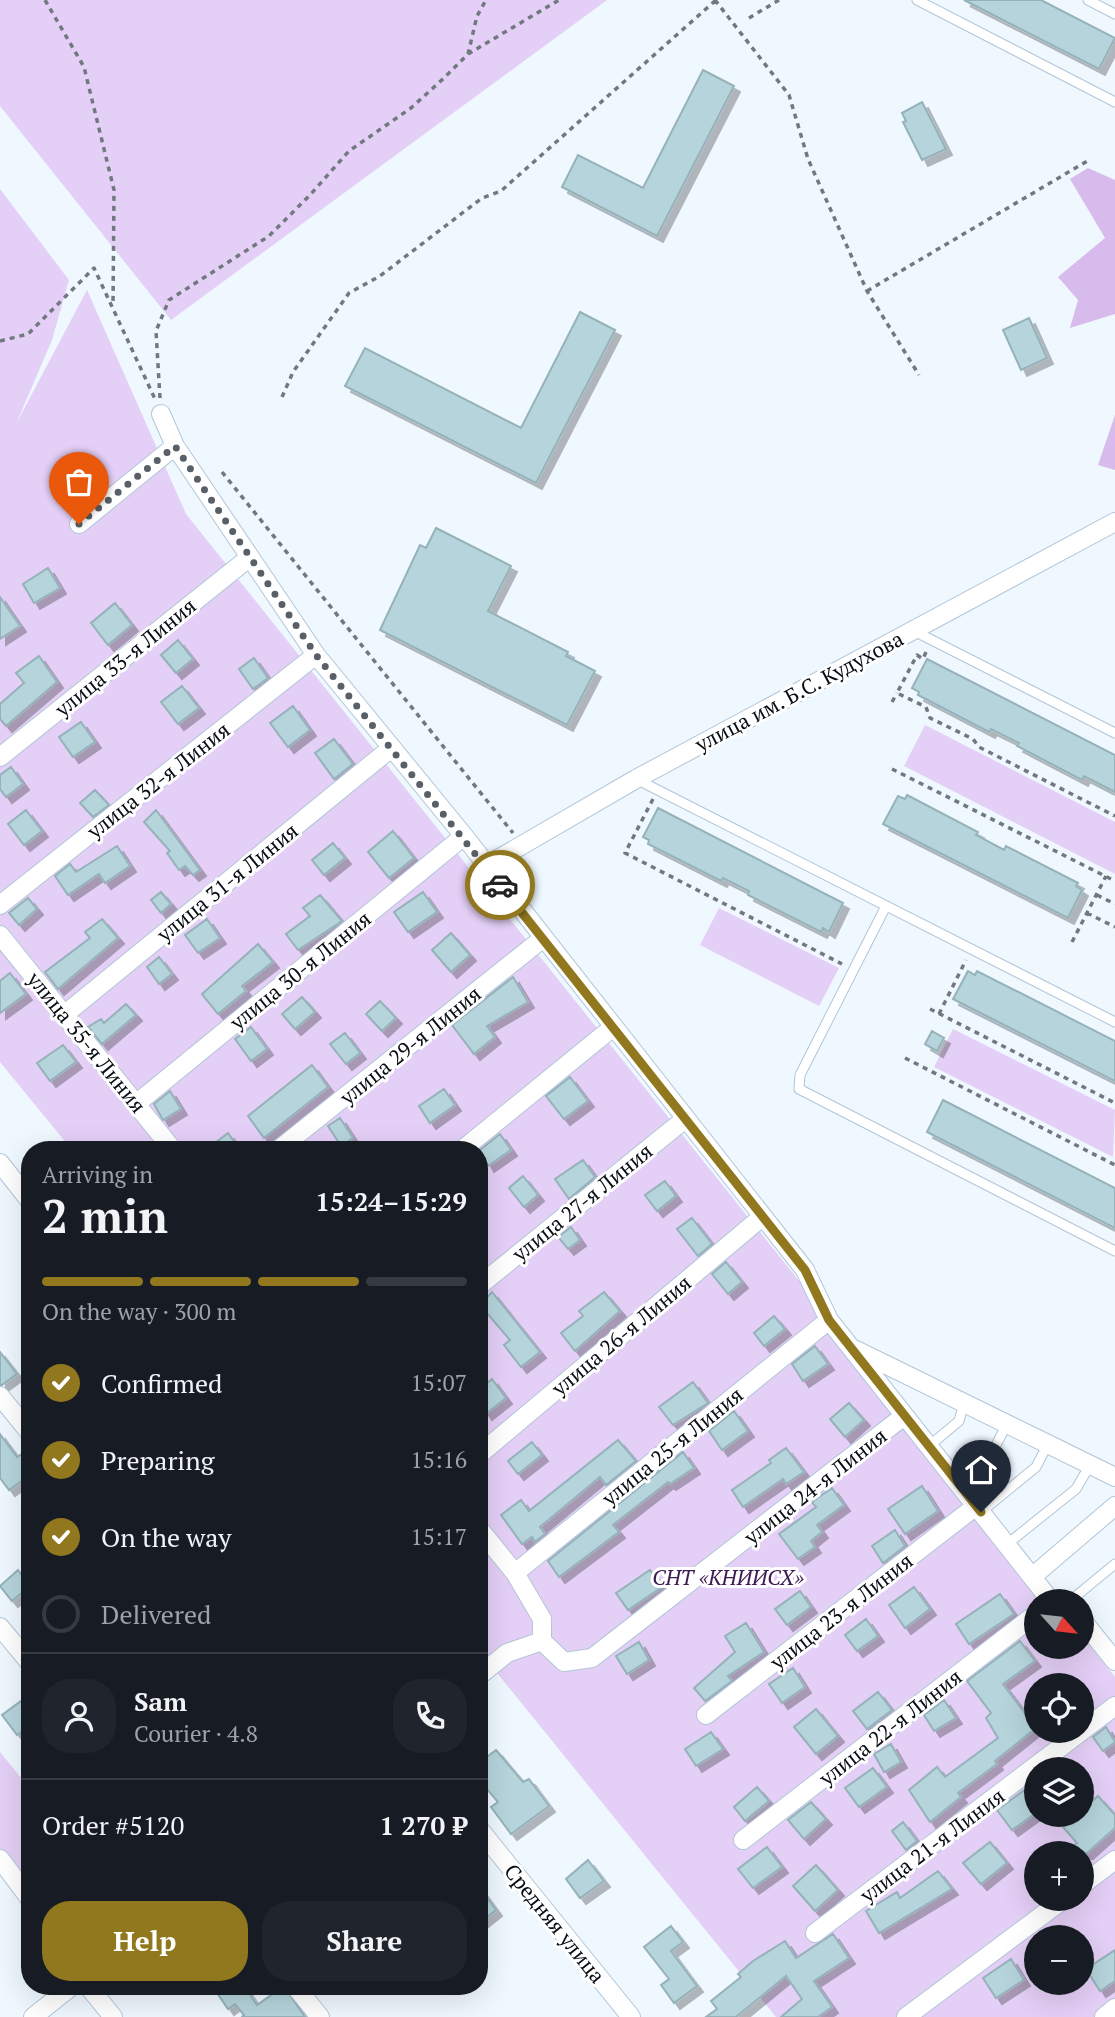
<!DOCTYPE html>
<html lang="en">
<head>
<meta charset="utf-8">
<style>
  :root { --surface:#171b24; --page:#20242c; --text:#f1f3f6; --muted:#9ea1a6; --line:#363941; --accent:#91771d }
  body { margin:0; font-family:"PT Serif",serif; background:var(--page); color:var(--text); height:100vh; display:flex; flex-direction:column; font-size:26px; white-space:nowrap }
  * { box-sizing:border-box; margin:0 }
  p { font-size:23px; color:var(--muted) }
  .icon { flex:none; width:38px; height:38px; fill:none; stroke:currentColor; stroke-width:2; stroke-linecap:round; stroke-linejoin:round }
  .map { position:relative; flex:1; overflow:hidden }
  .sheet { position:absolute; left:21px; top:1141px; width:467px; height:854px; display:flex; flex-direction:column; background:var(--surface); border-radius:28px; box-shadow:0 7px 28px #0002 }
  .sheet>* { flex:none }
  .needle { width:46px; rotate:117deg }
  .buttons { position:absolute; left:1024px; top:1589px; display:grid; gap:14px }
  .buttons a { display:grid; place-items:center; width:70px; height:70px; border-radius:50%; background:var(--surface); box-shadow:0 7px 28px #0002; font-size:35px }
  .pin { position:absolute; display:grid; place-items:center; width:60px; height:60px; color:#fff; margin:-72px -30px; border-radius:50% 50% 50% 0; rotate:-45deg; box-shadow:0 0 7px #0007 }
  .pin .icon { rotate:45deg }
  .courier { position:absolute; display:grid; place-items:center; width:70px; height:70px; margin:-35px; border:5px solid #91771d; border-radius:50%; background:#fff; color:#222; box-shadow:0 2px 9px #0007 }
  .headline em { font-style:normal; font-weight:600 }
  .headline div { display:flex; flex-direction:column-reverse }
  .headline { display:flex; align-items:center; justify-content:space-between; height:119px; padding:0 21px }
  h1 { font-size:46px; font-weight:600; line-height:52px }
  .bar { display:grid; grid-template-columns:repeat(4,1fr); gap:10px 7px; align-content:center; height:84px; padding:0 21px }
  .bar i { height:9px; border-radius:5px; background:var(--line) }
  .bar .current { background:var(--accent) }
  .bar p { grid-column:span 4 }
  .line { display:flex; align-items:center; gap:18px; padding:0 21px; border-top:2px solid var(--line) }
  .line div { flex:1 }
  .round { display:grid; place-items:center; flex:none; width:74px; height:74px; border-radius:28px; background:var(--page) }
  ol { padding:0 21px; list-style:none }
  li { display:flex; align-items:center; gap:21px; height:77px }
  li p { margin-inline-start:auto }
  li .icon { padding:7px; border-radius:50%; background:var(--accent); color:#fff; stroke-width:4 }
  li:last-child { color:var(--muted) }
  li i { width:38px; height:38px; border:4px solid var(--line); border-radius:50% }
  .primary-button { display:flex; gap:14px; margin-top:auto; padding:14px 21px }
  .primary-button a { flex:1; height:80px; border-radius:28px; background:var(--accent); color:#fff; font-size:28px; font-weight:600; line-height:80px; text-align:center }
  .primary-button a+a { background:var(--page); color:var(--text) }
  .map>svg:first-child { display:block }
  .green { fill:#e4cff6; fill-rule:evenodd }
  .forest { fill:#d6bbec }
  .building { fill:#b6d4dc; stroke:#95b2ba; stroke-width:2; filter:url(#shadow) }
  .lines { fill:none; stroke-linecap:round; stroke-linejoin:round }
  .lane-casing { stroke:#b2c6d8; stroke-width:11 }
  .street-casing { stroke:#b2c6d8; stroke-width:20 }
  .path { stroke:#71787f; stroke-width:3.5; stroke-dasharray:5 5; stroke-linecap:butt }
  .lane { stroke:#fff; stroke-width:9 }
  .street { stroke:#fff; stroke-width:18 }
  .done { stroke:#585f66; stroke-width:7; stroke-dasharray:0 12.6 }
  .route { stroke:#91771d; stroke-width:9 }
  .labels { text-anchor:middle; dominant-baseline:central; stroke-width:6; stroke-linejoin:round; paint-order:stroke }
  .street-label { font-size:21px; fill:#070d13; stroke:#fff }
  .park-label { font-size:21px; font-style:italic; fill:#3d1b54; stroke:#fff }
</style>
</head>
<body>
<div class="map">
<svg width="1115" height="2017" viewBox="0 0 1115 2017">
  <defs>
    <filter id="shadow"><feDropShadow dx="6" dy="6" stdDeviation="0" flood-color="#0004"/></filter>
  </defs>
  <rect width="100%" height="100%" fill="#eff7ff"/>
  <!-- green -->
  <path class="green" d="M0 0H607L171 320 0 106Z
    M0 189 69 280 52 340 16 424 87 290 186 514 1055 1601H1036V1647H1082V1635L1115 1677V2017H776L480 1652V1150H72L0 1062ZM1036 1685H1082V1731H1036ZM1036 1769H1082V1815H1036ZM1036 1853H1082V1899H1036ZM1036 1937H1082V1983H1036Z
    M925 725 1115 822V874L904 766Z
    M719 908 839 968 819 1006 700 945Z
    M953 1029 1115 1110 1113 1157 934 1067Z
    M0 1752 30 1789V1886L0 1849Z"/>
  <!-- forest -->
  <path class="forest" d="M1088 168 1115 180V314L1070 328 1078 300 1058 277 1105 238 1070 179Z
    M1115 415V470L1098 465Z"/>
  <!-- building -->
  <path class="building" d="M964 0H1041L1115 38 1099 69Z
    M703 70 734 86 657 236 562 187 578 155 643 188Z
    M922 102 946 149 922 160 903 122 906 121 902 113Z
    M580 312 615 330 536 483 345 386 365 348 521 428Z
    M1029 318 1047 358 1021 370 1003 330Z
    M436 528 511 566 488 611 568 652 566 656 595 671 567 725 380 630 420 545 426 548Z
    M48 568 60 588 34 603 23 584Z
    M0 597 20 626 0 639Z
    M115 603 132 625 108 645 91 623Z
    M178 640 193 659 176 673 161 655Z
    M39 656 57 682 6 726 0 719V704L24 683 16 673Z
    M254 658 268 678 253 689 239 669Z
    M927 659 1115 755V792L1084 776 1082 780 1017 746 1019 743 991 729 989 732 918 695 919 692 912 688Z
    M182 686 199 708 178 724 161 702Z
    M293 706 310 730 288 747 270 723Z
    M81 722 95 742 73 757 59 737Z
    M334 739 353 764 334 779 315 753Z
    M11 767 23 784 6 797 0 789V775Z
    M95 790 109 805 93 817 80 803Z
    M907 795 978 832 976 835 1004 850 1006 846 1078 883 1076 886 1082 890 1068 918 883 824 898 796 905 799Z
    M658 808 843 903 829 932 823 928 821 932 748 895 749 891 723 878 721 881 648 844 649 840 643 837Z
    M26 810 42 831 24 845 8 824Z
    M156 810 200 870 193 875 185 866 179 870 167 853 170 851 144 822Z
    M393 831 414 858 389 878 368 852Z
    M333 843 345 858 324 875 312 860Z
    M117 846 130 866 105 883 99 874 68 895 55 876 70 864 76 872Z
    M161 892 171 904 161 913 151 900Z
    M423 892 437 912 408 932 394 912Z
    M320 895 342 921 298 950 286 934 310 916 303 908Z
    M28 898 37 909 19 925 9 913Z
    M102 919 118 938 58 989 45 972 90 938 85 932Z
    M207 919 220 938 198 953 185 935Z
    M451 933 470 955 451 972 432 950Z
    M258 944 273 962 242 986 246 991 218 1014 202 994Z
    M159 957 172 974 159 984 147 967Z
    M968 971 975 975 977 971 1115 1041V1081L953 999Z
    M10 973 26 994 0 1013V981Z
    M513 977 528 1002 487 1026 495 1037 474 1054 452 1025Z
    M302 997 315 1012 295 1029 282 1014Z
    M380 1001 396 1018 382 1031 366 1014Z
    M126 1004 136 1015 102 1044 88 1027 101 1019 104 1023Z
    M251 1027 267 1049 251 1061 235 1039Z
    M932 1031 944 1038 937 1051 925 1044Z
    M345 1033 360 1053 346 1064 330 1044Z
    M63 1045 76 1062 50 1081 37 1063Z
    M312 1065 328 1087 264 1138 248 1116Z
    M570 1077 588 1101 564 1119 546 1096Z
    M444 1089 455 1105 430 1123 419 1106Z
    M170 1091 181 1109 163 1120 154 1104Z
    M943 1100 1115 1188V1228L927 1132Z
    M340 1118 353 1138 341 1146 328 1126Z
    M228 1133 240 1150H206Z
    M500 1134 511 1150 488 1166 480 1150Z
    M583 1160 595 1177 569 1199 555 1179Z
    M523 1176 538 1195 524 1207 509 1188Z
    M665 1181 676 1196 657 1211 645 1195Z
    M692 1218 712 1244 698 1256 677 1229Z
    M571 1227 580 1240 568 1249 558 1237Z
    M726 1262 742 1282 728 1294 712 1274Z
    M492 1292 540 1352 521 1367 504 1345 510 1340 480 1305Z
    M604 1292 620 1311 575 1351 561 1333 583 1316 579 1311Z
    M774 1316 785 1329 764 1346 754 1333Z
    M815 1346 828 1364 803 1381 792 1364Z
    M0 1352 17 1374 2 1385H0Z
    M492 1379 506 1398 486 1414 480 1405V1389Z
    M693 1382 708 1403 673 1425 659 1407Z
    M849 1403 864 1420 845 1437 830 1419Z
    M734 1411 748 1431 722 1450 709 1431Z
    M0 1434 17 1457 22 1454 30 1465V1475L9 1490 0 1478Z
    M618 1440 636 1461 606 1485 600 1477 540 1527 545 1534 535 1542 532 1537 522 1544 501 1515 521 1500 529 1511Z
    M532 1442 542 1455 518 1474 508 1461Z
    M786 1448 804 1472 786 1484 783 1479 743 1507 732 1490 771 1463 769 1460Z
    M683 1452 694 1468 670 1484 668 1482 613 1525 619 1532 559 1577 548 1561Z
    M922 1486 938 1511 905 1534 888 1509Z
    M832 1488 844 1505 817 1525 822 1532 811 1541 815 1547 798 1559 779 1534 816 1507 812 1502Z
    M895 1530 905 1546 883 1563 872 1546Z
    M18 1570 30 1586 12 1601 0 1586Z
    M650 1570 662 1587 628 1610 616 1593Z
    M914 1587 930 1609 905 1628 889 1605Z
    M800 1591 811 1607 787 1625 775 1609Z
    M1000 1594 1014 1614 969 1644 956 1624Z
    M866 1619 878 1636 857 1651 845 1635Z
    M746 1623 764 1652 728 1676 732 1681 705 1701 694 1688 735 1652 725 1636Z
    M1020 1641 1035 1661 1003 1684 1036 1728 995 1761 997 1764 958 1793 961 1797 930 1822 909 1790 937 1767 945 1777 998 1738 986 1718 991 1713 967 1681Z
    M639 1642 649 1660 627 1674 616 1656Z
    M793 1668 805 1687 782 1703 769 1684Z
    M878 1692 892 1710 867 1729 853 1711Z
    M944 1700 956 1718 934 1731 924 1715Z
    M21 1701 30 1713V1726L17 1735 2 1715Z
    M816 1709 838 1736 816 1754 794 1727Z
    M1106 1727 1115 1742 1103 1751 1093 1737Z
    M711 1732 723 1749 696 1766 685 1749Z
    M891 1744 901 1762 884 1772 874 1754Z
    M496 1750 523 1782 529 1779 549 1806 511 1834 491 1807 498 1802 480 1781V1762Z
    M873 1768 887 1787 859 1807 845 1788Z
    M757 1787 769 1801 745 1821 734 1807Z
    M1026 1789 1036 1802V1813L1012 1830 997 1810Z
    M1098 1796 1115 1815V1828L1087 1853H1064L1077 1843 1063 1827 1076 1815H1082V1810Z
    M811 1802 826 1819 804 1839 788 1820Z
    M903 1822 917 1841 906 1850 892 1831Z
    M990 1842 1007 1863 981 1884 963 1863Z
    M767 1847 782 1867 753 1888 738 1869Z
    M588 1860 604 1881 580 1898 566 1879Z
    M816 1865 838 1890 815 1911 793 1886Z
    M938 1871 952 1889 879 1933 866 1911 897 1892 900 1898Z
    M480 1888 496 1910 480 1923Z
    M671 1926 683 1942 671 1951 697 1986 674 2003 661 1985 669 1979 644 1947Z
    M833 1934 849 1958 814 1981 832 2007 818 2017H781L802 1999 786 1976 736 2017H706L717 2009 711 2001 741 1977 738 1974 753 1961 785 1941 796 1958Z
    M1115 1950V1981L1100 1991 1086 1969Z
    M1011 1959 1024 1980 996 1998 983 1978Z
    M226 1986H244L257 2005 284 1986 305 2017H242L244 2015 235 2004 228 2009 217 1993Z"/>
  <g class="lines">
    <defs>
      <path id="lane" d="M917 0 1115 102
        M1088 0 1115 14
        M914 631 1115 733
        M636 779 1115 1022
        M886 906 800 1075 799 1089 1115 1251
        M929 1446 959 1421 964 1403
        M955 1479 995 1447 1007 1424
        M981 1512 1036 1467 1048 1444
        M1006 1545 1076 1489 1090 1465
        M1070 1601 1115 1564"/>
      <path id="street" d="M161 414 175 446 316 655 464 836 805 1270 829 1320 1051 1601
        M79 524 175 446
        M0 757 250 557
        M486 866 636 779 1115 522
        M0 905 316 655
        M0 935 173 1150
        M64 1015 390 749
        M136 1104 464 836
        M278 1150 542 939
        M462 1150 612 1028
        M0 1163 30 1201
        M480 1285 685 1119
        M856 1350 1115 1477
        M0 1396 30 1433
        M480 1454 762 1217
        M480 1530 515 1573 542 1619V1641
        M515 1573 829 1320
        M1032 1577 1115 1506
        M1082 1620 1115 1661
        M0 1627 30 1663
        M480 1675 507 1653 542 1641 564 1662 592 1658 904 1416
        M706 1715 976 1506
        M480 1830 631 2017
        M743 1840 1036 1614
        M0 1859 30 1899
        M1082 1885 1115 1860
        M815 1933 1115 1706
        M88 1986 113 2017
        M295 1986 320 2017
        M33 2017 72 1986
        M906 2017 1064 1899
        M1104 2017 1115 2008"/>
    </defs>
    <!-- lane casing -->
    <use href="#lane" class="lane-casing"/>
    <!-- street casing -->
    <use href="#street" class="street-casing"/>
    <!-- path -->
    <path class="path" d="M45 0 84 67 114 190 113 306
      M715 0 789 95 808 159 867 291 919 375
      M749 18 779 0
      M468 54 559 0
      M867 291 1089 160
      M0 341 28 334 94 268 155 399
      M282 397 293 372 349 293 380 276 482 198 501 191 716 0
      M160 398 156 331 169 300 269 236 310 195 349 151 411 108 444 78 468 54 477 16 486 0
      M222 472 513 833
      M926 652 923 659 917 655 897 693 926 707 930 718 973 739 979 747 1115 816
      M892 702 897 693
      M892 769 1115 881
      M653 799 625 853 842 964
      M1097 895 1115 904
      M1087 913 1115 927
      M1072 942 1106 876
      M930 1009 1115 1103
      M939 1014 966 960
      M905 1058 1115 1165"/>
    <!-- lane -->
    <use href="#lane" class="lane"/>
    <!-- street -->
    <use href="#street" class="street"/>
  </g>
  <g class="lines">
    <!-- done -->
    <path class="done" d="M79 524 175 446 316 655 500 885"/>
    <!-- route -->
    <path class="route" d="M500 885 805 1270 829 1320 981 1512"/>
  </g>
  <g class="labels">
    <!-- street labels -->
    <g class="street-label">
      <text transform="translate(125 657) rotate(-39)">улица 33-я Линия</text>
      <text transform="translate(799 691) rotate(-28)">улица им. Б.С. Кудухова</text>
      <text transform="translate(158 780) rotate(-38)">улица 32-я Линия</text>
      <text transform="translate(227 882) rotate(-39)">улица 31-я Линия</text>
      <text transform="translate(300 970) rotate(-39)">улица 30-я Линия</text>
      <text transform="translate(87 1042) rotate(51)">улица 35-я Линия</text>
      <text transform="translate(410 1045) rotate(-39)">улица 29-я Линия</text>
      <text transform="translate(582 1202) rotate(-39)">улица 27-я Линия</text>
      <text transform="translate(621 1335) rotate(-40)">улица 26-я Линия</text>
      <text transform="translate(672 1446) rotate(-39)">улица 25-я Линия</text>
      <text transform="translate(815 1486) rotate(-38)">улица 24-я Линия</text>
      <text transform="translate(841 1611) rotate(-38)">улица 23-я Линия</text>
      <text transform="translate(890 1727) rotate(-38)">улица 22-я Линия</text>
      <text transform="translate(932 1845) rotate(-37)">улица 21-я Линия</text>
      <text transform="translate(555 1923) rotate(51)">Средняя улица</text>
    </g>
    <!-- park labels -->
    <g class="park-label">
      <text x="728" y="1577">СНТ «КНИИСХ»</text>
    </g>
  </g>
</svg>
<div class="buttons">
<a><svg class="needle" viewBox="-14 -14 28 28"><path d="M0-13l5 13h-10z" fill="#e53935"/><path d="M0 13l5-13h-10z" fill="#9ea1a6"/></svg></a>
<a><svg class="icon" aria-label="locate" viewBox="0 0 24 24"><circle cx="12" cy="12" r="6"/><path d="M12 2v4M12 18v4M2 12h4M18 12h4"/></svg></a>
<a><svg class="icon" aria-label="layers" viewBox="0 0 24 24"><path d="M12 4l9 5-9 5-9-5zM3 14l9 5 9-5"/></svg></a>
<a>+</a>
<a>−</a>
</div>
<div class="pin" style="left:79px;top:524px;background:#ea580c"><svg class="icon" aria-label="bag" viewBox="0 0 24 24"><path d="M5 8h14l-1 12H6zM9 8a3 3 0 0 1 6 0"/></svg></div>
<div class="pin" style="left:981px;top:1512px;background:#1f2937"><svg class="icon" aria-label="home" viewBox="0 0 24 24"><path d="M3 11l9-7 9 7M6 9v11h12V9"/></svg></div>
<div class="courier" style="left:500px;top:885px"><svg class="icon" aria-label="car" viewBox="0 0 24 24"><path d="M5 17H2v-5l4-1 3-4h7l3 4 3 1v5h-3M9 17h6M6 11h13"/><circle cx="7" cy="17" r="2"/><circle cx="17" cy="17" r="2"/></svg></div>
<section class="sheet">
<div class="headline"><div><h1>2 min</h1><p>Arriving in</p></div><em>15:24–15:29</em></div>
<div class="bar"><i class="current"></i><i class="current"></i><i class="current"></i><i></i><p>On the way · 300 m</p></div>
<ol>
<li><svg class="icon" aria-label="check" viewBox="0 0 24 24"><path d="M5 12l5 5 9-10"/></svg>Confirmed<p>15:07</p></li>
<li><svg class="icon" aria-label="check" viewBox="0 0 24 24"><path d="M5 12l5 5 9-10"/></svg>Preparing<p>15:16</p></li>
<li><svg class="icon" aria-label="check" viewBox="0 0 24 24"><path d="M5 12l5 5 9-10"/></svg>On the way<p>15:17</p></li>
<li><i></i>Delivered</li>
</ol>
<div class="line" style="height:126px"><a class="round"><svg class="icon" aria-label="person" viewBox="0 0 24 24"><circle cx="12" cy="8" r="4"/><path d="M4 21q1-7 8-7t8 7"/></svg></a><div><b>Sam</b><p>Courier · 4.8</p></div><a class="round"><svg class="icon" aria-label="phone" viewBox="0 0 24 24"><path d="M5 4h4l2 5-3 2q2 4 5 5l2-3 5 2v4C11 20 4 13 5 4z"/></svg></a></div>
<div class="line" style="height:91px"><div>Order #5120</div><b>1 270 ₽</b></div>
<div class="primary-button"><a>Help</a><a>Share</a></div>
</section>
</div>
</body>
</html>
